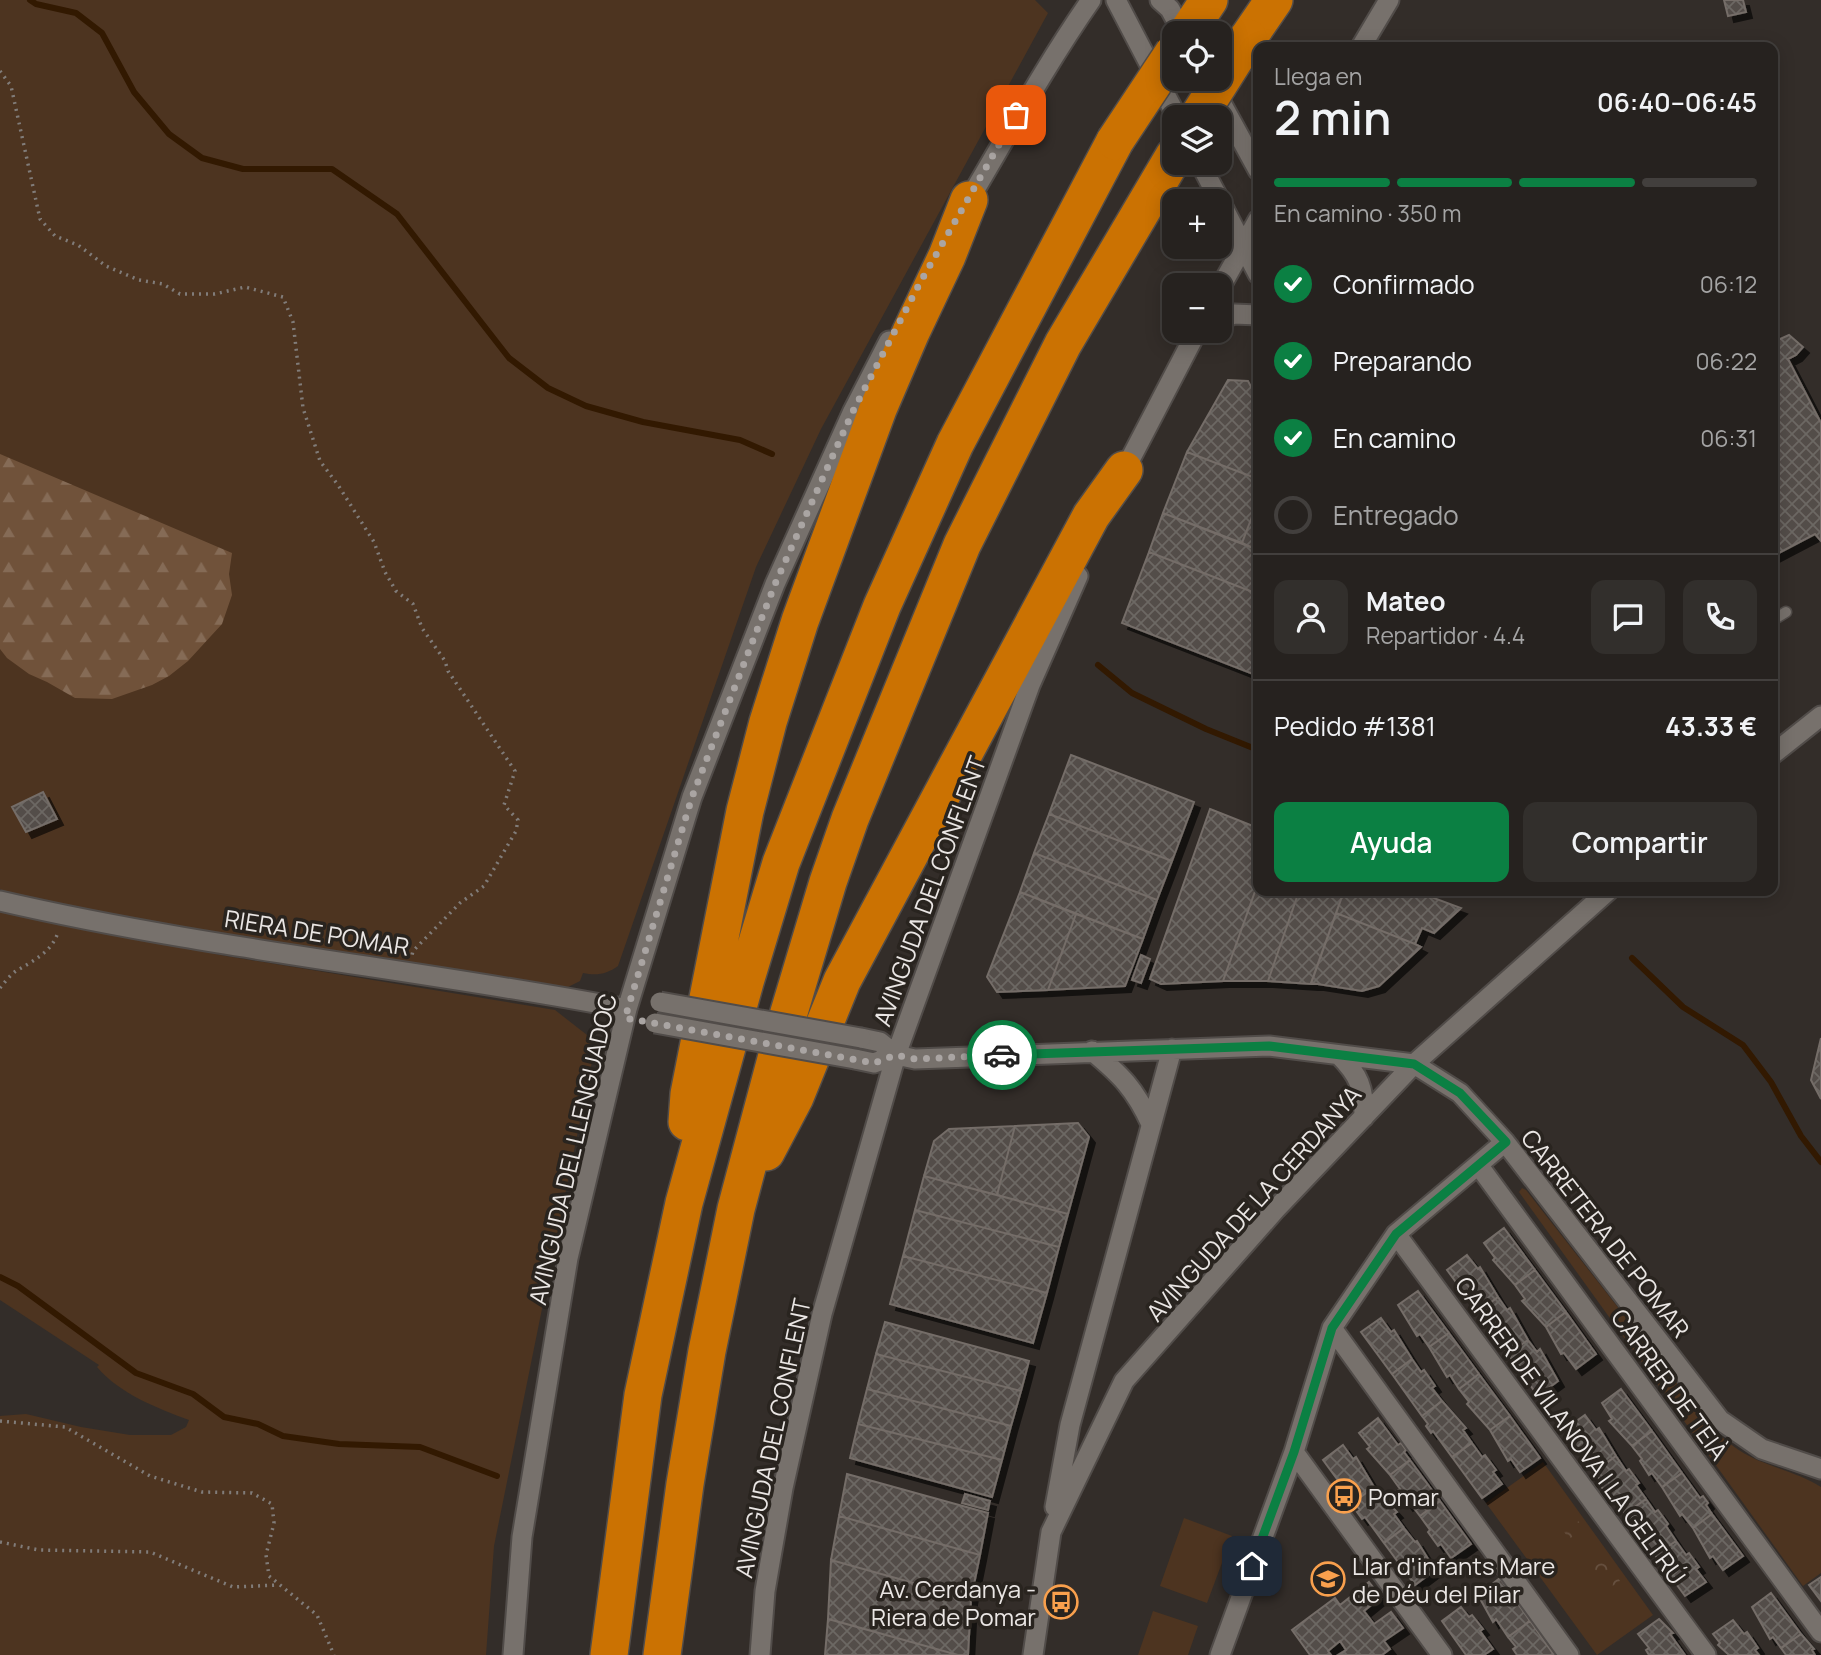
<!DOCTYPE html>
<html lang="es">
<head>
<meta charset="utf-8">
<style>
  :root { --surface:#26221f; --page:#322f2c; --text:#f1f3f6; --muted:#a4a4a4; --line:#423f3d; --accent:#0b8043 }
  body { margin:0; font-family:Manrope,sans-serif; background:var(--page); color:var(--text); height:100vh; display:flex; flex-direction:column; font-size:26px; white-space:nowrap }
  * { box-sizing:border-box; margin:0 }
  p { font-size:23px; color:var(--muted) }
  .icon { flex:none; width:38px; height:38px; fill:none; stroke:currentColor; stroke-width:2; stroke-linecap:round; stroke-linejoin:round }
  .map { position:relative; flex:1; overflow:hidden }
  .details { position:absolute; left:1253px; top:42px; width:525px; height:854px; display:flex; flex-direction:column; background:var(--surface); border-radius:14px; box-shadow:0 4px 18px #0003,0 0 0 2px var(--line) }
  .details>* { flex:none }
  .tools { position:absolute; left:1162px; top:21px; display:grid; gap:14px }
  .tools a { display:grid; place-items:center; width:70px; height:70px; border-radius:14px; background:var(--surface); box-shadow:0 4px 18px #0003,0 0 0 2px var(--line); font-size:35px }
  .pin { position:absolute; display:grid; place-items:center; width:60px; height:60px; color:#fff; margin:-30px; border-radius:14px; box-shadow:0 4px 10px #0006 }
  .courier { position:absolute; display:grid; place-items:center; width:70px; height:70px; margin:-35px; border:5px solid #0b8043; border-radius:50%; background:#fff; color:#222; box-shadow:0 2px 9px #0007 }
  .overview em { font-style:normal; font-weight:600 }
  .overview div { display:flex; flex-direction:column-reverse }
  .overview { display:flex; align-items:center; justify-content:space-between; height:119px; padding:0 21px }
  h1 { font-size:46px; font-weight:600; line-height:52px }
  .bar { display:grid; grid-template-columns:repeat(4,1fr); gap:10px 7px; align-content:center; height:84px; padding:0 21px }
  .bar i { height:9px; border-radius:5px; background:var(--line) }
  .bar .active { background:var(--accent) }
  .bar p { grid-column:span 4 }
  .line { display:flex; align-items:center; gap:18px; padding:0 21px; border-top:2px solid var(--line) }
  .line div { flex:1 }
  .round { display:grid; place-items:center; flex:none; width:74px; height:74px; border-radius:14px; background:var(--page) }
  ol { padding:0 21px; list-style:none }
  li { display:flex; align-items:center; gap:21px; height:77px }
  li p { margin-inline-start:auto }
  li .icon { padding:7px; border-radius:50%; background:var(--accent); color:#fff; stroke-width:4 }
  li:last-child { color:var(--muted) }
  li i { width:38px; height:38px; border:4px solid var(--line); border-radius:50% }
  .primary-button { display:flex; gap:14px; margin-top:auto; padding:14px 21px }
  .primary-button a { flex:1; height:80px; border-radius:14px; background:var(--accent); color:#fff; font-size:28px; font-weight:600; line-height:80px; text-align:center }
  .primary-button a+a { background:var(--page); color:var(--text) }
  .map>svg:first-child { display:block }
  .grass { fill:#4d3420 }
  .forest { fill:url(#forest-firs) }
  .park { fill:url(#park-crowns) }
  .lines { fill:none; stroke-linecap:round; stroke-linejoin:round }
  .stream { stroke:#321901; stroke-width:6 }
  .building { fill:url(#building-cross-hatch); stroke:#746d68; stroke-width:2; filter:url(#shadow) }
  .lane-casing { stroke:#514c49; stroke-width:13 }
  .street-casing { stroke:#514c49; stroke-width:23 }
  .highway-casing { stroke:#514c49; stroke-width:40 }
  .path { stroke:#817c79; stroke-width:3.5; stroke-dasharray:2 5; stroke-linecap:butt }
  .lane { stroke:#77716c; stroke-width:10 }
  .street { stroke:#77716c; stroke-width:19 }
  .highway { stroke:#cb7202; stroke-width:37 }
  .street-bridge-casing { stroke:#514c49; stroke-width:23; stroke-linecap:butt }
  .highway-bridge-casing { stroke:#514c49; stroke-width:40; stroke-linecap:butt }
  .street-bridge { stroke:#77716c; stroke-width:19 }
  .highway-bridge { stroke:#cb7202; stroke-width:37 }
  .done { stroke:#aaa5a3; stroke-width:7; stroke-dasharray:0 12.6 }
  .route { stroke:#0b8043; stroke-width:9 }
  .labels { text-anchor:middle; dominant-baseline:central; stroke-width:7; stroke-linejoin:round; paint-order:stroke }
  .street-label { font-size:24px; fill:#eae6e4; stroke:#29241f }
  .poi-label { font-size:24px; fill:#eae6e4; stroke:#29241f; text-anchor:start }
</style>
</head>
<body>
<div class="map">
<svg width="1821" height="1655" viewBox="0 0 1821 1655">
  <defs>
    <pattern id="forest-firs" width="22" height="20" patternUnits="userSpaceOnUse" patternTransform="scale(1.75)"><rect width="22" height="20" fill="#70523a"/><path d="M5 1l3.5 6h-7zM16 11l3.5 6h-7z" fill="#856b56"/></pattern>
    <pattern id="park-crowns" width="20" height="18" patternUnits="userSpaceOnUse" patternTransform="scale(1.75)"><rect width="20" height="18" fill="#4d3420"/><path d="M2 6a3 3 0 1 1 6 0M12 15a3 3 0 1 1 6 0" fill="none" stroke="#675140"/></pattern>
    <pattern id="building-cross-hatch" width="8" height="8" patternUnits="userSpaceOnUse" patternTransform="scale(1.75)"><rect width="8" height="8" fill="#534d49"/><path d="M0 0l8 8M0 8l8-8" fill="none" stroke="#6c6763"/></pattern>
    <filter id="shadow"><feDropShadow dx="6" dy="6" stdDeviation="0" flood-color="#0009"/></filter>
  </defs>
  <rect width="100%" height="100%" fill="#332d29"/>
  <!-- grass -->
  <path class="grass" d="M0 0H1035L1048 13 821 429 756 567 618 966C607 974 597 976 583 973L580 981 568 987 232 937 9 896 0 889Z
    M0 909 220 955 555 1010 596 1042 494 1546 486 1655H0V1416L26 1414 81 1427 130 1435H171L186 1427 189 1420C157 1408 120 1394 97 1367L99 1365 0 1300Z
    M1522 1188 1526 1190 1714 1430C1729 1444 1745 1456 1765 1463 1784 1471 1804 1476 1821 1487V1573L1803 1586 1519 1192Z
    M1543 1462 1653 1615 1597 1655 1486 1503Z
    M1184 1518 1232 1536 1207 1603 1160 1586Z
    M1153 1611 1198 1626 1188 1655H1138Z"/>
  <!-- forest -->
  <path class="forest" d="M0 454 232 553 229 574 232 595 222 624 188 661 169 676 152 685 112 699 75 698 47 682 29 674 7 658 0 649Z"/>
  <!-- park -->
  <path class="park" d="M1567 1506 1584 1529 1569 1539 1553 1516Z
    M1601 1554 1620 1581 1607 1590 1589 1563Z"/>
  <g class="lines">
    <!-- stream -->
    <path class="stream" d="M30 0 36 4 76 13 102 33 134 92 169 134 202 158 243 169H332L397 214 509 358 548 388 586 406 643 422 740 440 772 454
      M1098 665 1132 693 1206 729 1258 750
      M1632 958 1683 1007 1743 1045 1771 1082 1801 1136 1821 1162
      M0 1277 18 1286 136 1373 193 1394 224 1417 258 1424 283 1436 339 1444 420 1447 497 1476"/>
  </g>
  <!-- building -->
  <path class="building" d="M1724 0H1743L1746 12 1728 16Z
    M1773 330 1778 340 1789 335 1803 347 1796 355 1788 359 1821 423V541L1815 534 1773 556Z
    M1228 380 1248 381 1258 400V479L1187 452Z
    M1187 452 1258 479V501L1242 543 1163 513Z
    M1258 501V550L1242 543Z
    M1163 513 1258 550V594L1149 552Z
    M1149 552 1258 594V661L1253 674 1122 623Z
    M1071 755 1194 802 1172 861 1049 814Z
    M43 792 57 819 26 832 12 807Z
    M1210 809 1258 828V883L1223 981 1161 984 1150 979Z
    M1049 814 1172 861 1157 900 1034 853Z
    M1034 853 1157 900 1143 939 1020 892Z
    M1258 883V891H1299L1268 981H1223Z
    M1299 891H1344L1311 984 1268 981Z
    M1344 891H1415L1461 908 1434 933 1422 928 1415 944 1336 913Z
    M1020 892 1076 914 1048 990 997 992 987 977Z
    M1336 913 1415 944 1421 947 1379 986 1362 991 1311 983Z
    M1076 914 1143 939 1125 986 1048 990Z
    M1141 955 1150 959 1141 983 1132 980Z
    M1821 1038V1099L1811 1080Z
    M1078 1123 1089 1137 1068 1214 997 1195 1015 1126Z
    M1015 1126 997 1195 924 1176 934 1141 949 1129Z
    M924 1176 1068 1214 1059 1247 915 1210Z
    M915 1210 1059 1247 1047 1293 903 1256Z
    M1504 1228 1535 1270 1515 1285 1493 1260 1495 1258 1484 1243Z
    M1467 1255 1478 1269 1480 1267 1498 1297 1478 1312 1447 1270Z
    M903 1256 1047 1293 1033 1343 890 1304Z
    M1535 1270 1566 1312 1546 1327 1522 1301 1525 1299 1515 1285Z
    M1418 1291 1449 1333 1429 1347 1420 1334 1417 1336 1398 1305Z
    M1498 1297 1507 1310 1510 1308 1528 1340 1508 1354 1478 1312Z
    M1566 1312 1596 1354 1576 1369 1564 1353 1561 1354 1546 1327Z
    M1381 1318 1391 1332 1394 1330 1412 1359 1392 1374 1361 1332Z
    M885 1322 1029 1361 1021 1391 876 1354Z
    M1449 1333 1479 1374 1459 1389 1450 1375 1447 1377 1429 1347Z
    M1528 1340 1537 1352 1540 1349 1558 1381 1538 1396 1508 1354Z
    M876 1354 1021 1391 1011 1426 867 1389Z
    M1412 1359 1421 1372 1424 1370 1435 1386 1432 1388 1442 1401 1422 1416 1392 1374Z
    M1479 1374 1510 1416 1490 1430 1467 1404 1469 1402 1459 1389Z
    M867 1389 1011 1426 1002 1460 858 1424Z
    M1621 1389 1652 1431 1632 1446 1609 1421 1612 1419 1602 1403Z
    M1442 1401 1466 1428 1463 1430 1472 1443 1452 1457 1433 1431 1431 1433 1426 1426 1428 1424 1422 1416Z
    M1585 1415 1596 1430 1599 1428 1616 1456 1594 1472 1564 1430Z
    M1510 1416 1540 1458 1520 1472 1511 1459 1508 1461 1490 1430Z
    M1378 1418 1398 1445 1401 1443 1406 1450 1404 1452 1410 1460 1390 1475 1367 1449 1370 1447 1359 1433Z
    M858 1424 1002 1460 992 1497 850 1458Z
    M1652 1431 1682 1473 1662 1487 1652 1473 1649 1475 1640 1461 1642 1459 1632 1446Z
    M1472 1443 1482 1457 1485 1455 1496 1470 1493 1472 1502 1484 1482 1498 1452 1457Z
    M1343 1445 1353 1459 1356 1457 1374 1487 1354 1502 1323 1460Z
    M1616 1456 1626 1471 1629 1469 1639 1483 1636 1485 1646 1499 1625 1514 1606 1488 1604 1490 1598 1483 1601 1481 1594 1472Z
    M1410 1460 1440 1501 1420 1516 1410 1503 1407 1505 1397 1491 1400 1489 1390 1475Z
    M1682 1473 1700 1498 1703 1496 1708 1503 1706 1505 1712 1514 1693 1528 1682 1514 1680 1516 1662 1487Z
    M847 1474 988 1513 980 1555 839 1516Z
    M1374 1487 1397 1512 1394 1514 1404 1528 1384 1543 1365 1517 1362 1519 1357 1512 1360 1510 1354 1502Z
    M965 1494 990 1501 988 1510 962 1503Z
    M1646 1499 1655 1512 1658 1510 1668 1524 1666 1526 1676 1541 1655 1555 1641 1541 1643 1539 1625 1514Z
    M1440 1501 1471 1544 1451 1558 1441 1544 1438 1546 1428 1532 1430 1530 1420 1516Z
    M1712 1514 1743 1556 1723 1570 1713 1556 1710 1558 1693 1528Z
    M839 1516 980 1555 971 1599 831 1560Z
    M1404 1528 1415 1542 1417 1541 1435 1570 1415 1585 1384 1543Z
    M1676 1541 1686 1555 1689 1553 1699 1567 1696 1569 1706 1582 1685 1596 1655 1555Z
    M831 1560 971 1599 968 1655H958L828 1619Z
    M1821 1577V1601L1809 1585Z
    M1500 1578 1530 1621 1508 1637 1496 1619 1493 1622 1478 1595Z
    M1369 1582 1381 1597 1364 1611 1374 1624 1391 1612 1403 1628 1384 1641 1390 1649 1382 1655H1338L1346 1650 1340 1641 1328 1651 1331 1655H1310L1292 1630 1335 1598 1340 1605Z
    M1771 1593 1801 1634 1781 1648 1773 1637 1770 1639 1752 1607Z
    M1461 1607 1469 1617 1472 1615 1483 1629 1480 1631 1493 1649 1484 1655H1466L1442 1621Z
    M828 1619 843 1623 958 1655H825Z
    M1659 1619 1673 1633 1670 1634 1685 1655H1649L1646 1650 1649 1648 1638 1634Z
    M1733 1620 1744 1634 1747 1632 1758 1648 1755 1650 1759 1655H1729L1718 1645 1720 1643 1713 1634Z
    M1530 1621 1533 1625 1554 1655H1517L1513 1649 1516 1647 1508 1637Z
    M1801 1634 1814 1649 1812 1650 1815 1655H1786L1781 1648Z"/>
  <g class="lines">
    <defs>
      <path id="lane" d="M1773 620 1786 612"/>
      <path id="street" d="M1116 0 1177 117
        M1160 0 1170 9 1183 33
        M1361 47 1389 0
        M1213 88 1258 170
        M1200 163 1258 274
        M966 205C1007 136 1045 66 1091 0
        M1220 288 1258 220
        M1220 320 1234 314 1258 315
        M1121 477 1197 331
        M1773 754 1821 716
        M0 901C207 949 419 969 627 1009
        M861 1038 880 1042 896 1055 915 1059 1269 1046 1414 1064 1460 1093 1505 1142 1720 1420 1762 1449 1821 1469
        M1092 1051C1121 1075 1135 1089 1151 1124
        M1339 1055C1359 1075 1364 1088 1364 1117
        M855 1059 874 1063 896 1055
        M1479 1166 1821 1632
        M1396 1234 1706 1655
        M1332 1328 1569 1655
        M1294 1452 1442 1655
        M1055 1507 1070 1425 1172 1049
        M513 1655 522 1537 568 1258 627 1009 692 797 775 584 853 411 889 341
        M760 1655 765 1591 783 1488 822 1314 896 1055 1030 685 1078 576
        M1033 1655 1051 1532 1124 1381 1276 1209 1414 1064 1608 891
        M1220 1655 1294 1452 1332 1328 1396 1234 1505 1142"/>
      <path id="highway" d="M1187 33 1209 0
        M1248 38 1274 0
        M687 1122 689 1094 745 811 768 722 800 621 878 409 911 332 947 256 969 200
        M766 1152 795 1097 842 981 1091 516 1124 470
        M609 1655 643 1395 684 1203 745 982 781 863 882 606 955 444 1115 141
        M662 1655 685 1484 707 1351 736 1209 784 1029 828 882 850 819 962 545 1063 344 1174 156"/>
    </defs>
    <!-- lane casing -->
    <use href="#lane" class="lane-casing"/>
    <!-- street casing -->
    <use href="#street" class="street-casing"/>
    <!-- highway casing -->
    <use href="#highway" class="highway-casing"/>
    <!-- path -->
    <path class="path" d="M0 71 11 86 40 219 55 236 78 245 106 266 139 280 163 284 180 294H215L245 287 283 297 293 322 303 408 320 461 338 485 374 542 385 572 396 591 413 604 422 628 445 661 448 671 515 771 504 805 518 820 516 831 484 886 460 903 413 951 412 955
      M0 988C5 982 10 975 16 971 33 961 52 952 58 932
      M0 1421 65 1427 150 1476 202 1492 252 1493 272 1504 274 1523 266 1555 269 1576 317 1615 334 1655
      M0 1542 39 1550 150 1552 233 1587 279 1585"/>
    <!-- lane -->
    <use href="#lane" class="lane"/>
    <!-- street -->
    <use href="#street" class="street"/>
    <!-- highway -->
    <use href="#highway" class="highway"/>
    <defs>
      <path id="street-bridge" d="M660 1002 861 1038
        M655 1023 855 1059"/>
      <path id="highway-bridge" d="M1198 117 1248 38
        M1115 141 1174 52"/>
    </defs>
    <!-- street-bridge casing -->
    <use href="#street-bridge" class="street-bridge-casing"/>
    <!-- highway-bridge casing -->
    <use href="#highway-bridge" class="highway-bridge-casing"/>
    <!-- street-bridge -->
    <use href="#street-bridge" class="street-bridge"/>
    <!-- highway-bridge -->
    <use href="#highway-bridge" class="highway-bridge"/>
  </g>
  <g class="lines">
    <!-- done -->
    <path class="done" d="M1002 1055 915 1059 896 1055 874 1063 625 1018 692 797 775 584 853 411 921 281 1016 115"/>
    <!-- route -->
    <path class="route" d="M1002 1055 1269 1046 1414 1064 1460 1093 1506 1142 1396 1234 1332 1328 1294 1452 1252 1566"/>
  </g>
  <!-- icons -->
  <defs>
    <symbol id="bus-ring" viewBox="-11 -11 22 22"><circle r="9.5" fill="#29241f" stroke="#f9a04d" stroke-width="1.5"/><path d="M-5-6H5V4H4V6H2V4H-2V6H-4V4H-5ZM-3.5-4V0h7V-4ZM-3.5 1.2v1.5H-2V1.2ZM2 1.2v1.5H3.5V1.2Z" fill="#f9a04d"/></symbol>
    <symbol id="school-ring" viewBox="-11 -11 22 22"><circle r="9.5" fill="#29241f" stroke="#f9a04d" stroke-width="1.5"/><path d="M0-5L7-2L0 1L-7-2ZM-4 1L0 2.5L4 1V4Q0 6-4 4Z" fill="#f9a04d"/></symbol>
  </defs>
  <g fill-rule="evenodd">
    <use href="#bus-ring" x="1325" y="1477" width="38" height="38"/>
    <use href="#school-ring" x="1309" y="1560" width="38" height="38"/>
    <use href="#bus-ring" x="1042" y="1583" width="38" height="38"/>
  </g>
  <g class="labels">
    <!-- street labels -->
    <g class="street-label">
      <text transform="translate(929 891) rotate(-70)">AVINGUDA DEL CONFLENT</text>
      <text transform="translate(317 932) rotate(9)">RIERA DE POMAR</text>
      <text transform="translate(572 1149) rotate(-77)">AVINGUDA DEL LLENGUADOC</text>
      <text transform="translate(1253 1203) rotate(-48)">AVINGUDA DE LA CERDANYA</text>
      <text transform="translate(1606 1233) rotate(52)">CARRETERA DE POMAR</text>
      <text transform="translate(1670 1384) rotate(54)">CARRER DE TEIÀ</text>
      <text transform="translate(1571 1430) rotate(54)">CARRER DE VILANOVA I LA GELTRÚ</text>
      <text transform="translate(772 1438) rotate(-78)">AVINGUDA DEL CONFLENT</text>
    </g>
    <!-- poi labels -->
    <g class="poi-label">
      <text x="1368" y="1496">Pomar</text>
      <text x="1352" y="1565">Llar d'infants Mare<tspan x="1352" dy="28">de Déu del Pilar</tspan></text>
      <text x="1036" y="1588" text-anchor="end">Av. Cerdanya -<tspan x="1036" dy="28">Riera de Pomar</tspan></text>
    </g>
  </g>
</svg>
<div class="tools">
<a><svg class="icon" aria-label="locate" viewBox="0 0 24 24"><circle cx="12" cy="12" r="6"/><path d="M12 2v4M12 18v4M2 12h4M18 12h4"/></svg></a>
<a><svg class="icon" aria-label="layers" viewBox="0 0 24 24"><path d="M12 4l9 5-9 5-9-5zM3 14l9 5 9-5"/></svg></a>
<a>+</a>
<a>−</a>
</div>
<div class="pin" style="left:1016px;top:115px;background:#ea580c"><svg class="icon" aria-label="bag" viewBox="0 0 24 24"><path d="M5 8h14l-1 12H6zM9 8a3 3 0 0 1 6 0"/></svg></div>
<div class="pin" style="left:1252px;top:1566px;background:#1f2937"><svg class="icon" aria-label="home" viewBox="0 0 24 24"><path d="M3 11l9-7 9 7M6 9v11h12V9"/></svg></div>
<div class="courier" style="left:1002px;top:1055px"><svg class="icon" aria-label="car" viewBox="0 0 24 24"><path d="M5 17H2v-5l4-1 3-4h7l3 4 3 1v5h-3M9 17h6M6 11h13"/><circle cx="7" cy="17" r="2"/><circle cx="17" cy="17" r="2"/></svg></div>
<section class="details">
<div class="overview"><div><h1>2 min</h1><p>Llega en</p></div><em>06:40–06:45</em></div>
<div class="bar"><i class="active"></i><i class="active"></i><i class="active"></i><i></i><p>En camino · 350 m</p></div>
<ol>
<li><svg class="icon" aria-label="check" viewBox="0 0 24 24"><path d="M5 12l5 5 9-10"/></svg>Confirmado<p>06:12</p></li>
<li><svg class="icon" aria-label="check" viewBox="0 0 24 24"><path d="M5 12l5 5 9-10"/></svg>Preparando<p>06:22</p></li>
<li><svg class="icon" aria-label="check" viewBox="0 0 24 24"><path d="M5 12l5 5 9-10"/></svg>En camino<p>06:31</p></li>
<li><i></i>Entregado</li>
</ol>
<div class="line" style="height:126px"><a class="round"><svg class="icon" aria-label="person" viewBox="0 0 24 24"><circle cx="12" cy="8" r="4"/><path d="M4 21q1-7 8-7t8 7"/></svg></a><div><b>Mateo</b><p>Repartidor · 4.4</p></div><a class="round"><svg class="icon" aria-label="chat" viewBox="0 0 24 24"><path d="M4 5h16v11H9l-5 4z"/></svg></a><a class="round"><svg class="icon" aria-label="phone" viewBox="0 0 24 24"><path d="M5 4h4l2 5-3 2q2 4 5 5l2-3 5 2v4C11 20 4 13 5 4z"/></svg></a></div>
<div class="line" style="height:91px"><div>Pedido #1381</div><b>43.33 €</b></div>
<div class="primary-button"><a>Ayuda</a><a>Compartir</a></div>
</section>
</div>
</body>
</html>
